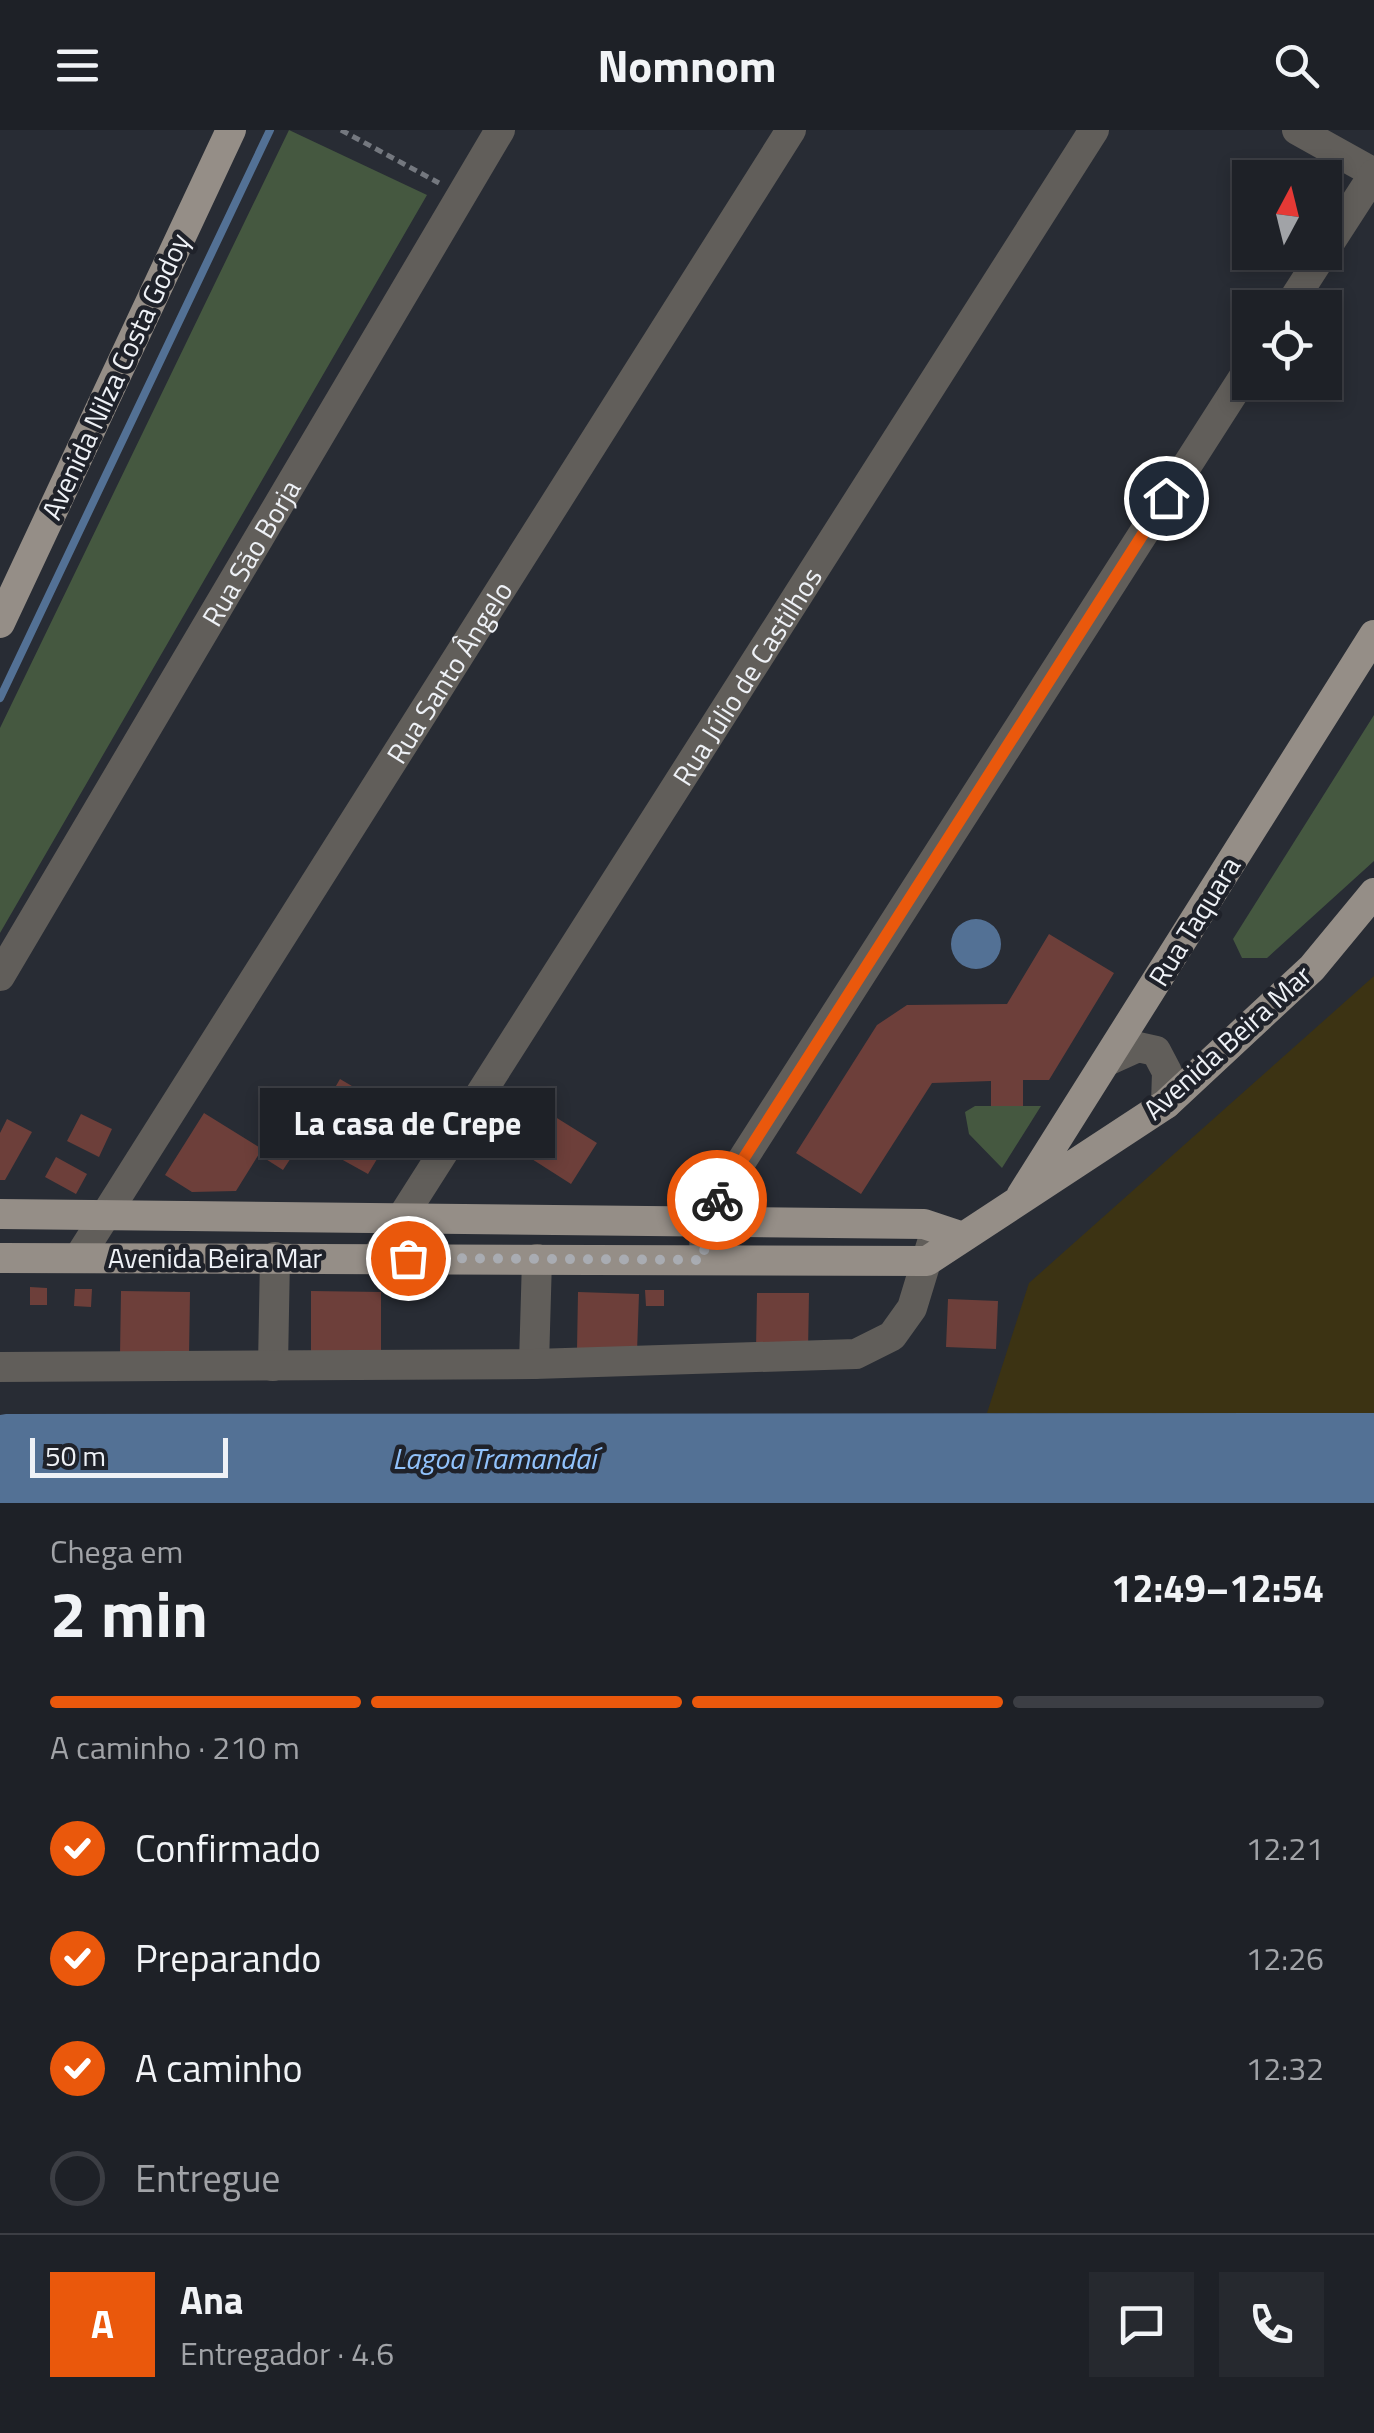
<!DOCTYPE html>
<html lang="pt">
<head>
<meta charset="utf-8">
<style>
  :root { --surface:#1e2127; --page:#26292f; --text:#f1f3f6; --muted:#a1a3a7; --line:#3c3e44; --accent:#ea580c }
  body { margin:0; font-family:"Titillium Web",sans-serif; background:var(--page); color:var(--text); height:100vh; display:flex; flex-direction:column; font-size:38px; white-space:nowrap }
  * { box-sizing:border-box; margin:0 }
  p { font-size:32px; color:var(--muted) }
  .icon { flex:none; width:55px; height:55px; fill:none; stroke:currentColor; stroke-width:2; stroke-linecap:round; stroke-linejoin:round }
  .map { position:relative; height:1373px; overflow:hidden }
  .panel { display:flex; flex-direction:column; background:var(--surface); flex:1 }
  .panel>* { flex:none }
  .needle { width:65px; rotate:7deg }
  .controls { position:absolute; left:1232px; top:30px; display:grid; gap:20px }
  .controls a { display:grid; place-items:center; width:110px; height:110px; border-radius:0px; background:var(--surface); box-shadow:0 5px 15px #0003,0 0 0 2px var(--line); font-size:50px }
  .scale { position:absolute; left:30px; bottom:25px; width:198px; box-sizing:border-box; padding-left:10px; border:5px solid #eef1f6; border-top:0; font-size:28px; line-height:35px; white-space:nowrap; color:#eef1f6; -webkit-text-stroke:8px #1f222a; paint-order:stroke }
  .pin { position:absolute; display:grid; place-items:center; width:85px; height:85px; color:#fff; margin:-42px; border:5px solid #fff; border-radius:50%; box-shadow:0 2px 10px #0007 }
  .courier { position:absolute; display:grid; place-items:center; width:100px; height:100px; margin:-50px; border:8px solid #ea580c; border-radius:50%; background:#fff; color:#222; box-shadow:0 2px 12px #0007 }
  .bubble { position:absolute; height:70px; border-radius:0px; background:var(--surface); box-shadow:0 5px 15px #0003,0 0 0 2px var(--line); font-size:32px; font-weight:700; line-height:70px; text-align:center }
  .head em { font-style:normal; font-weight:700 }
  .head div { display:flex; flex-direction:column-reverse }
  .head { display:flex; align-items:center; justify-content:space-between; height:170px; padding:0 50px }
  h1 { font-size:65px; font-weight:700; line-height:75px }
  .bar { display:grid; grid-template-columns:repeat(4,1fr); gap:15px 10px; align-content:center; height:120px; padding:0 50px }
  .bar i { height:12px; border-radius:8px; background:var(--line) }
  .bar .selected { background:var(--accent) }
  .bar p { grid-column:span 4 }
  .line { display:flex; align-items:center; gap:25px; padding:0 50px; border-top:2px solid var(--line) }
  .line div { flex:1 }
  .round { display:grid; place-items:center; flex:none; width:105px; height:105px; border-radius:0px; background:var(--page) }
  ol { padding:0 50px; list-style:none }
  li { display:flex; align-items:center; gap:30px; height:110px }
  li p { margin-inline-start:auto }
  li .icon { padding:10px; border-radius:50%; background:var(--accent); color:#fff; stroke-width:4 }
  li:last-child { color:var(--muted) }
  li i { width:55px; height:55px; border:5px solid var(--line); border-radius:50% }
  header { display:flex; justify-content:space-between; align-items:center; height:130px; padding:0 50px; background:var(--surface); font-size:45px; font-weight:700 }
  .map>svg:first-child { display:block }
  .green { fill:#455840 }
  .sand { fill:#3c3313 }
  .water { fill:#537195 }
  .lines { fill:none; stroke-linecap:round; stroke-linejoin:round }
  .stream { stroke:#537195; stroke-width:8 }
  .building { fill:#6d3f3a }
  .path { stroke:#74787f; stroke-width:5; stroke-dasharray:8 5; stroke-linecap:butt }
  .minor { stroke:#615e5a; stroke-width:30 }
  .major { stroke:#958e87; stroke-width:30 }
  .done { stroke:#a9acb2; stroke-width:10; stroke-dasharray:0 18 }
  .route { stroke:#ea580c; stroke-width:12 }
  .labels { text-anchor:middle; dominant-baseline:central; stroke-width:9; stroke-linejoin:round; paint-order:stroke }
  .street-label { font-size:28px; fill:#eef1f6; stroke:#1f222a }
  .water-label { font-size:30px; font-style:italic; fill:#91c2fb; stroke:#1f222a }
</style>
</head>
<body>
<header><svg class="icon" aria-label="menu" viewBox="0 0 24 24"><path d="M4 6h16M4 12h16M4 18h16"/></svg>Nomnom<svg class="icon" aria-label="search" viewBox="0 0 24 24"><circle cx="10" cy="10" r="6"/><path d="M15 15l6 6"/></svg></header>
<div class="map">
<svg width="1374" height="1373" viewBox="0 0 1374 1373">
  <rect width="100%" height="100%" fill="#282c34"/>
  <!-- green -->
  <path class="green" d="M289 0 427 65 0 803V598Z
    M1374 585V731L1267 828H1242L1233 809Z
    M975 976H1041L1002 1038 969 1004 965 982Z"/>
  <!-- sand -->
  <path class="sand" d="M1374 846V1283H987L1029 1153Z"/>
  <!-- water -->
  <path class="water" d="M951 814a25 25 0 1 1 50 0a25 25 0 1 1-50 0Z
    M1374 1283V1373H0V1285L6 1284Z"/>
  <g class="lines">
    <!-- stream -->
    <path class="stream" d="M0 568 270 0"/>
  </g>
  <!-- building -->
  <path class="building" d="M1049 804 1114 843 1049 950H1023V976H991V951L932 953 861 1064 796 1023 877 895 907 875 1007 874Z
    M340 949 403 986 368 1044 332 1024 337 1015 310 999 283 1040 261 1026 293 978 315 992Z
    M528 970 597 1013 571 1054 502 1010Z
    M204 983 262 1019 236 1061 192 1062 165 1045Z
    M81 984 112 999 99 1027 67 1011Z
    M7 989 32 1002 5 1050H0V1003Z
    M56 1027 87 1044 76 1064 45 1047Z
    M30 1157 47 1158V1175H30Z
    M75 1159H92L91 1177 74 1176Z
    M645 1160H664V1176H646Z
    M121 1161 190 1162 189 1226 120 1225Z
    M311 1161 381 1162V1224H311Z
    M578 1162 639 1164 637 1222 577 1220Z
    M757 1163H809L808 1221 756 1220Z
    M948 1169 998 1171 996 1219 946 1217Z"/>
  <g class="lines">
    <!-- path -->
    <path class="path" d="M341 0 439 53"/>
    <!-- minor -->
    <g class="minor">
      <path d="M1297 0 1374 43"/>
      <path d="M1325 120 1374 44"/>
      <path d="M1288 178 1324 122"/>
      <path id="s1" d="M0 846 500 0"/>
      <path d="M1107 931 1138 917 1156 921 1167 942 1166 974"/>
      <path id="s2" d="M79 1127 791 0"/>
      <path id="s3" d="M376 1128 1094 0"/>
      <path d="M704 1130 705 1088 1250 237"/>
      <path d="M534 1234 537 1129"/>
      <path d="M273 1236 275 1127"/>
      <path d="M0 1237 534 1234 856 1224 892 1206 912 1178 933 1109"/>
    </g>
    <!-- major -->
    <path class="major" d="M0 493 231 0
      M1021 1066 1374 505
      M0 1084 924 1094 963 1107
      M0 1128 927 1131 1166 974 1312 838 1374 763"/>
  </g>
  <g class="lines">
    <!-- done -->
    <path class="done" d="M408 1128 704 1130 705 1088 717 1070"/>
    <!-- route -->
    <path class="route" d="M717 1070 1166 368"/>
  </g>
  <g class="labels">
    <!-- street labels -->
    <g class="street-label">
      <text transform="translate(115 246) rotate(-65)">Avenida Nilza Costa Godoy</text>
      <text stroke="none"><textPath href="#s1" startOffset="492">Rua São Borja</textPath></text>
      <text stroke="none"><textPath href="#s2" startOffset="692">Rua Santo Ângelo</textPath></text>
      <text stroke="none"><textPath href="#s3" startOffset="690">Rua Júlio de Castilhos</textPath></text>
      <text transform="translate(1194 791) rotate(-58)">Rua Taquara</text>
      <text transform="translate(1227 912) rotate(-42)">Avenida Beira Mar</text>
      <text x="215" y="1127">Avenida Beira Mar</text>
    </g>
    <!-- water labels -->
    <g class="water-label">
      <text x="494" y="1328">Lagoa Tramandaí</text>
    </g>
  </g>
</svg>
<div class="controls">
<a><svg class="needle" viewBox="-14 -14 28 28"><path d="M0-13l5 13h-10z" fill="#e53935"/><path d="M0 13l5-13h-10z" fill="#a1a3a7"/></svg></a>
<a><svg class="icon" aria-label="locate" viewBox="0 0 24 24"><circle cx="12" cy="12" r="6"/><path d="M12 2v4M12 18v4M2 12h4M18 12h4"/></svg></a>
</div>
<div class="scale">50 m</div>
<div class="pin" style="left:408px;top:1128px;background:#ea580c"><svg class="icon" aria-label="bag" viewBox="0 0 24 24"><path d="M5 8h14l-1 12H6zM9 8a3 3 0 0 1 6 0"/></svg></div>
<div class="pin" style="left:1166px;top:368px;background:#1f2937"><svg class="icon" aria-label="home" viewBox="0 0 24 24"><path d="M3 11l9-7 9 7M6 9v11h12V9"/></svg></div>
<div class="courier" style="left:717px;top:1070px"><svg class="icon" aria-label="bike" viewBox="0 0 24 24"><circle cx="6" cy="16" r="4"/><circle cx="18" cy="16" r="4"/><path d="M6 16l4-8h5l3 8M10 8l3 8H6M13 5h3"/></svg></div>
<div class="bubble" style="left:260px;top:958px;width:295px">La casa de Crepe</div>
</div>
<section class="panel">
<div class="head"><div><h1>2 min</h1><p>Chega em</p></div><em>12:49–12:54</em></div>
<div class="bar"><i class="selected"></i><i class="selected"></i><i class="selected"></i><i></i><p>A caminho · 210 m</p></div>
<ol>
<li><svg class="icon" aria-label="check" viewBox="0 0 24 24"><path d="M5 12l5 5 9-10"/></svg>Confirmado<p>12:21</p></li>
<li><svg class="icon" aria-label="check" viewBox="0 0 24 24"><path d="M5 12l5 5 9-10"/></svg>Preparando<p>12:26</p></li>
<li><svg class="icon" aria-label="check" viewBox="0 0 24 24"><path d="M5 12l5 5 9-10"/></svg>A caminho<p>12:32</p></li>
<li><i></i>Entregue</li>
</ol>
<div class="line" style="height:180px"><b class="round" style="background:var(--accent);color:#fff">A</b><div><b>Ana</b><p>Entregador · 4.6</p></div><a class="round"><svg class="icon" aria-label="chat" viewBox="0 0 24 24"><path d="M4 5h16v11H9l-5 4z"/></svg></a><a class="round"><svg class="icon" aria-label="phone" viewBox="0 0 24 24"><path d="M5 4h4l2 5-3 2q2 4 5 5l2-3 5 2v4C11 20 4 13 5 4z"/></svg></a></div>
</section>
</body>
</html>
